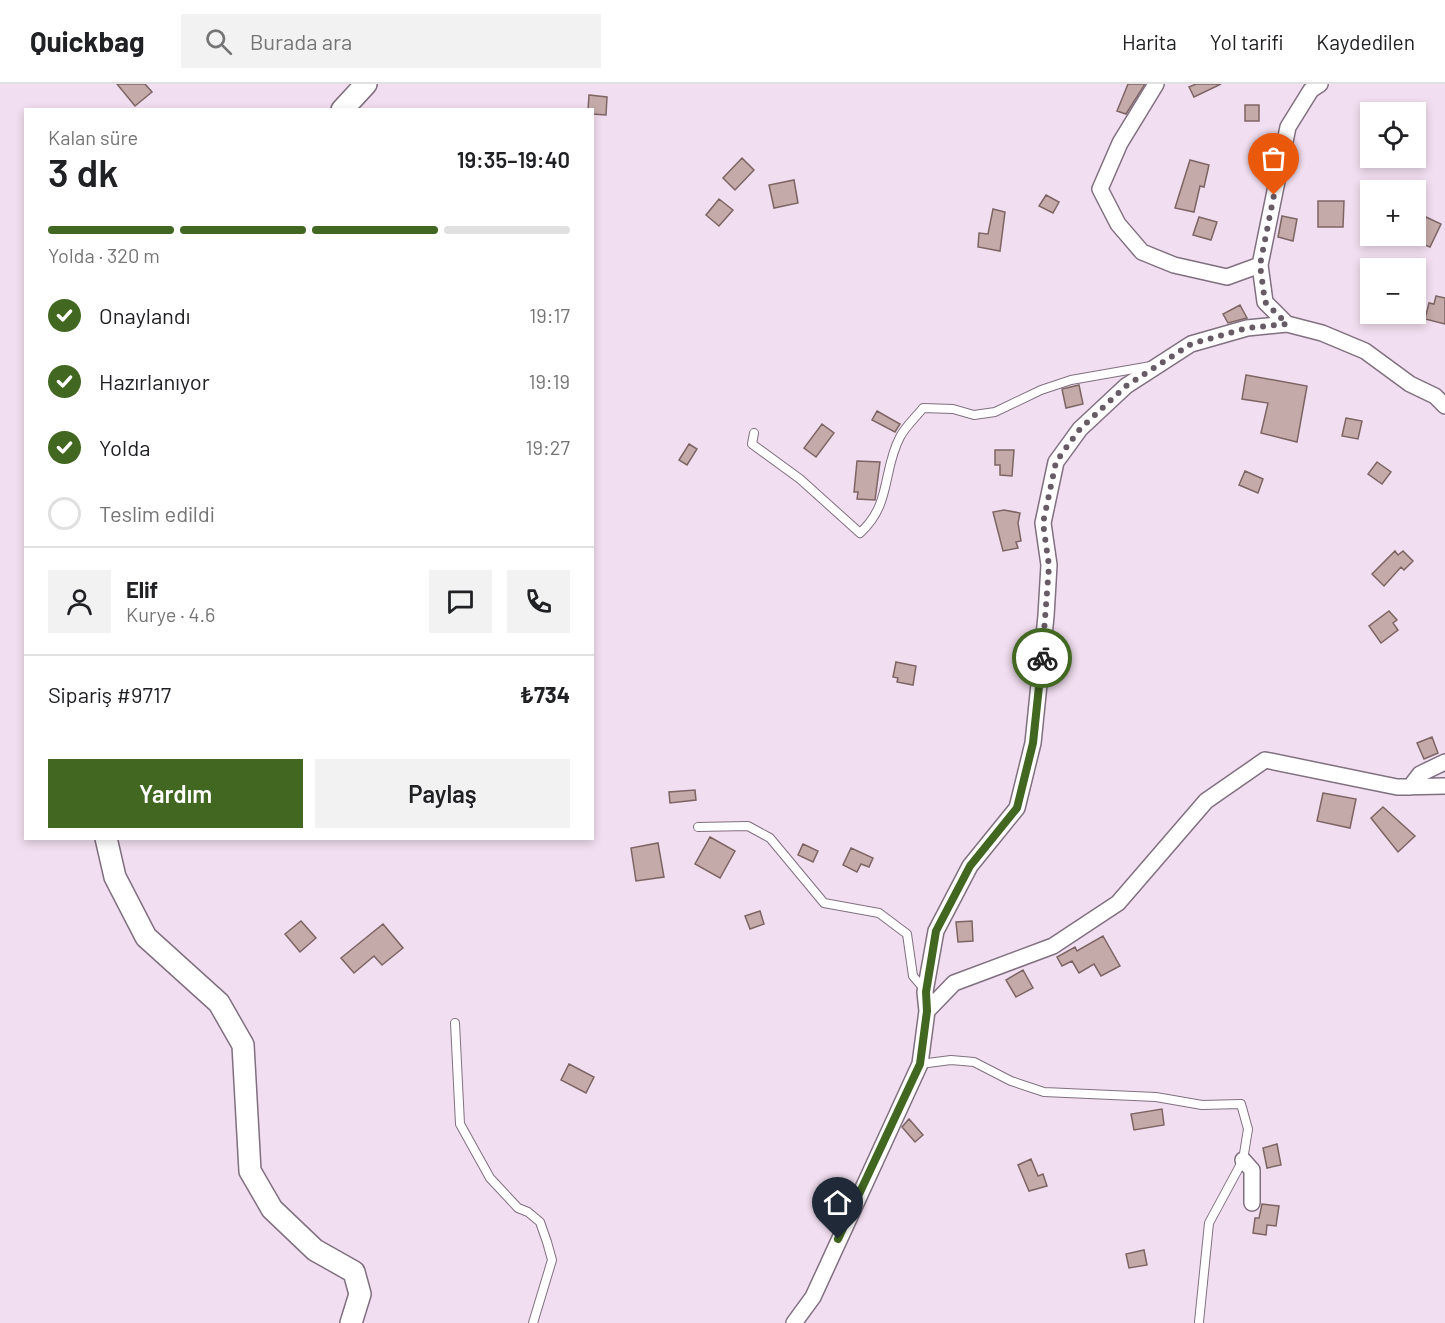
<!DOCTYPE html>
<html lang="tr">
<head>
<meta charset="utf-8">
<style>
  :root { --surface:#fff; --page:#f2f2f2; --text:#202124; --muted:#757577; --line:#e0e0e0; --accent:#426720 }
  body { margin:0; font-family:Barlow,sans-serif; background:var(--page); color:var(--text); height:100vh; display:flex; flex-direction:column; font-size:22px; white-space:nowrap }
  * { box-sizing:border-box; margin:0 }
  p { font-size:20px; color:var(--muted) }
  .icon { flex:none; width:33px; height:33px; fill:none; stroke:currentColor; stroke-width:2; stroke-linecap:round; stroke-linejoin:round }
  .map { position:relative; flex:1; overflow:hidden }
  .panel { position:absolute; left:24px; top:24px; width:570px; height:732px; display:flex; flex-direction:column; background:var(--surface); border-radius:0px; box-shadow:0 3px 9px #0003 }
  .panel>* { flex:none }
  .fabs { position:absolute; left:1360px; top:18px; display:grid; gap:12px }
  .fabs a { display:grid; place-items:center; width:66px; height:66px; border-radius:0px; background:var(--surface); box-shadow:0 3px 9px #0003; font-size:30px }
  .pin { position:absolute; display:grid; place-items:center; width:51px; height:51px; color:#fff; margin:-62px -26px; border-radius:50% 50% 50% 0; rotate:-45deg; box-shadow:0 0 6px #0007 }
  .pin .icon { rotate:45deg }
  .courier { position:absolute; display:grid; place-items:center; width:60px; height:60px; margin:-30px; border:4px solid #426720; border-radius:50%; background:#fff; color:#222; box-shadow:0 2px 8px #0007 }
  .head em { font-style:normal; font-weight:600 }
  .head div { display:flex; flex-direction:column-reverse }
  .head { display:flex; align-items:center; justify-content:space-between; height:102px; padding:0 24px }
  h1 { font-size:39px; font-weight:600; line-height:45px }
  .bar { display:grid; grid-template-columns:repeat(4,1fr); gap:9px 6px; align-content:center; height:72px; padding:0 24px }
  .bar i { height:8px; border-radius:4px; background:var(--line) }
  .bar .selected { background:var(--accent) }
  .bar p { grid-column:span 4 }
  .line { display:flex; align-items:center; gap:15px; padding:0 24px; border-top:2px solid var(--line) }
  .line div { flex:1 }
  .round { display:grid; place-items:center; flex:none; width:63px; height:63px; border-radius:0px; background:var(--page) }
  ol { padding:0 24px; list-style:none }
  li { display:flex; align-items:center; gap:18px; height:66px }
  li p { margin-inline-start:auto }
  li .icon { padding:6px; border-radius:50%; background:var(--accent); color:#fff; stroke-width:4 }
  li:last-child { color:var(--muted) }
  li i { width:33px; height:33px; border:3px solid var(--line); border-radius:50% }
  .action { display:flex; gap:12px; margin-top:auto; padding:12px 24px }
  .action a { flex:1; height:69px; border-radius:0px; background:var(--accent); color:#fff; font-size:24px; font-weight:600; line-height:69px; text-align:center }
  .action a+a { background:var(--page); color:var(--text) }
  header { display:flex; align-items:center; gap:36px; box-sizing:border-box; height:84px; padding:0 30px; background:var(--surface); border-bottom:2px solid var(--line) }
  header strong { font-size:28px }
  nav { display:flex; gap:33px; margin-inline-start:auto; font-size:21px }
  .search { width:420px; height:54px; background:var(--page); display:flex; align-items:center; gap:15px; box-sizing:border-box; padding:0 21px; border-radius:0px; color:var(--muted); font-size:22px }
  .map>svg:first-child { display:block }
  .building { fill:#c4aaa9; stroke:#7d6564; stroke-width:1.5 }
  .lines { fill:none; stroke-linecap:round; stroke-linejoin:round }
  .lane-casing { stroke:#817080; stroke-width:10 }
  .street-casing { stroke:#817080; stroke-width:18 }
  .secondary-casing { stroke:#817080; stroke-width:24 }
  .lane { stroke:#fff; stroke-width:8 }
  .street { stroke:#fff; stroke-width:15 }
  .secondary { stroke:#fff; stroke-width:21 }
  .done { stroke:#675c66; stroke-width:6; stroke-dasharray:0 10.8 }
  .route { stroke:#426720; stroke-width:8 }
</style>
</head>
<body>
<header>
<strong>Quickbag</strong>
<div class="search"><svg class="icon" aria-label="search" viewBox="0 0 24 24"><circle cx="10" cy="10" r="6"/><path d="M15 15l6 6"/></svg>Burada ara</div>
<nav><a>Harita</a><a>Yol tarifi</a><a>Kaydedilen</a></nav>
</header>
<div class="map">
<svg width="1445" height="1239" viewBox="0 0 1445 1239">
  <rect width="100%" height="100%" fill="#f1def0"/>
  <!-- building -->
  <path class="building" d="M117 0H145L152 8 135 22Z
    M1128 0H1145L1126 30 1117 27Z
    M1196 0H1221L1194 13 1189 3Z
    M589 11 607 13 606 31 592 30V26H588Z
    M1245 21H1259V37H1245Z
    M742 74 754 86 735 106 723 94Z
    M1190 76 1209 81 1204 103 1200 102 1194 128 1175 124Z
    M794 96 798 119 774 124 769 101Z
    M1046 111 1059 118 1053 129 1039 122Z
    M719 115 733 126 719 142 706 131Z
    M1318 117H1344L1343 143H1318Z
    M993 125 1005 128 1000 167 978 163 979 149 988 150Z
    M1282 132 1297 135 1293 157 1278 153Z
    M1199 133 1217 138 1211 156 1193 151Z
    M1426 133 1441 140 1430 163 1415 157Z
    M1436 212 1445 214V240L1425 235 1429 219 1434 220Z
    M1240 221 1247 234 1228 239 1223 230Z
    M1246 291 1307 302 1297 358 1261 349 1268 319 1242 315Z
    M1079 301 1083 320 1066 324 1062 305Z
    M877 327 900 340 895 348 872 336Z
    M1346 334 1362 337 1358 355 1342 352Z
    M822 340 834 349 816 373 804 364Z
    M689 360 697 365 687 381 679 376Z
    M995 366H1014L1012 392 1000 391V381H995Z
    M857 377 880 378 875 416 857 415 858 408H854Z
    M1377 378 1391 388 1382 400 1368 390Z
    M1245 387 1263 395 1258 409 1239 401Z
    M1004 426 1020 429 1018 439 1021 457 1016 458 1018 464 1003 467 993 428Z
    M1395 467 1398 471 1403 467 1413 477 1404 486 1401 483 1384 502 1372 490Z
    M1389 527 1397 536 1393 539 1398 546 1381 559 1369 542Z
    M896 578 916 582 913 601 897 598 898 594 893 593Z
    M1432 653 1438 669 1424 675 1417 659Z
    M695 706 696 716 670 719 669 708Z
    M1323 709 1356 715 1350 744 1317 737Z
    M1383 723 1415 752 1398 768 1371 734Z
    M710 753 735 767 720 794 695 780Z
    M658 759 664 793 636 797 631 764Z
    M803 760 818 767 813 778 798 771Z
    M851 764 873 774 869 783 861 780 857 788 843 781Z
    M760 827 764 840 750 845 745 832Z
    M301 837 316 854 300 868 285 850Z
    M972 837 973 857 958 858 956 838Z
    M383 840 403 864 382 881 374 872 354 889 341 874Z
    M1103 852 1120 882 1101 892 1094 880 1079 889 1072 877 1062 882 1057 873 1075 863 1077 867Z
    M1023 886 1033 904 1016 913 1006 896Z
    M569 980 594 993 586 1009 561 996Z
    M1162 1025 1164 1041 1134 1046 1131 1030Z
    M909 1035 923 1051 915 1058 902 1043Z
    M1277 1060 1281 1081 1267 1084 1263 1064Z
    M1031 1075 1038 1092 1043 1090 1047 1102 1029 1107 1018 1081Z
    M1262 1120 1279 1122 1276 1142 1267 1141 1266 1151 1253 1149 1255 1134H1259Z
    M1144 1166 1147 1181 1129 1184 1126 1170Z"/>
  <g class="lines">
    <defs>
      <path id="lane" d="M754 349 752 360 800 395 860 449C892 420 882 387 900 353 905 343 916 333 923 324L953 325 974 331 995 328 1041 306 1071 296 1151 282
        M698 743 748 742 770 754 824 819 879 829 907 850 913 892 925 906
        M455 939 460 1040 490 1094 518 1124 528 1128 540 1138 547 1158 552 1176 533 1239
        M920 980 951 976 974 978 1011 997 1044 1008 1156 1013 1202 1021 1241 1020 1248 1045 1243 1076 1209 1139 1199 1238"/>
      <path id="street" d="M1156 0 1120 59 1100 105 1118 140 1142 168 1174 181 1227 193 1260 181
        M1287 240 1265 218 1260 181 1288 43 1311 6 1320 0
        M1410 703 1420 690 1445 678
        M927 927 925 908 936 847 970 782 1017 724 1033 659 1046 532 1049 481 1043 439 1056 378 1080 345 1126 302 1191 260 1247 244 1287 240 1322 249 1365 267 1410 300 1435 312 1445 322
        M1243 1076 1252 1086V1119
        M794 1239 813 1213 920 980 927 927 954 899 1053 862 1118 819 1206 717 1265 676 1397 703 1445 702"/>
      <path id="secondary" d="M342 26 366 0
        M106 754 115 793 146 853 219 919 243 961 250 1087 272 1125 315 1166 354 1188 360 1210 351 1239"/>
    </defs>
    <!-- lane casing -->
    <use href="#lane" class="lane-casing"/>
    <!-- street casing -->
    <use href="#street" class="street-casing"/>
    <!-- secondary casing -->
    <use href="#secondary" class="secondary-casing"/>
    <!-- lane -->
    <use href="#lane" class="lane"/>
    <!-- street -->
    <use href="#street" class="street"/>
    <!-- secondary -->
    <use href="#secondary" class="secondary"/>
  </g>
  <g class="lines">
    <!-- done -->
    <path class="done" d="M1042 574 1049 482 1043 439 1056 378 1068 361 1080 345 1126 302 1191 260 1247 244 1287 240 1265 218 1260 181 1274 111"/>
    <!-- route -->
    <path class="route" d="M838 1155 920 980 927 927 926 908 936 847 970 782 1017 724 1033 659 1042 574"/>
  </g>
</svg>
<div class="fabs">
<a><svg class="icon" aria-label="locate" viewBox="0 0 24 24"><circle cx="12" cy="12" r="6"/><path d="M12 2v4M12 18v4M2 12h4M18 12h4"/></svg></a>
<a>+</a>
<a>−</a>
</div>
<div class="pin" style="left:1274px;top:111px;background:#ea580c"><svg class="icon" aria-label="bag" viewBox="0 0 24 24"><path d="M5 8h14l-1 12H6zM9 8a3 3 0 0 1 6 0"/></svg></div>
<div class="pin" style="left:838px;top:1155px;background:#1f2937"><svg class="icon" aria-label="home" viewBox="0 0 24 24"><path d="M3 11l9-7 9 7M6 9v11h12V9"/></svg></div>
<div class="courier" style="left:1042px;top:574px"><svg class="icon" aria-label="bike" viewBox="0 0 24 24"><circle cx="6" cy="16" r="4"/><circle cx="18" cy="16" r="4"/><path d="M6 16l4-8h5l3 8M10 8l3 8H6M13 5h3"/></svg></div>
<section class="panel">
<div class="head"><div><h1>3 dk</h1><p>Kalan süre</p></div><em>19:35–19:40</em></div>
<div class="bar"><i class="selected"></i><i class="selected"></i><i class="selected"></i><i></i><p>Yolda · 320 m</p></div>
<ol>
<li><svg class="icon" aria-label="check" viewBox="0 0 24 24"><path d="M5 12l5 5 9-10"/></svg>Onaylandı<p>19:17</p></li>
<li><svg class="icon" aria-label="check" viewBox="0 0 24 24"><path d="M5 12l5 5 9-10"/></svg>Hazırlanıyor<p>19:19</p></li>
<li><svg class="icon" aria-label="check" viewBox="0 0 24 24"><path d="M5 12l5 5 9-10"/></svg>Yolda<p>19:27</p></li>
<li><i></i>Teslim edildi</li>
</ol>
<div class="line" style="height:108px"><a class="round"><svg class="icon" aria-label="person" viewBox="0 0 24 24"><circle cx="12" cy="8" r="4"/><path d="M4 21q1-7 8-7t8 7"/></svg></a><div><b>Elif</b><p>Kurye · 4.6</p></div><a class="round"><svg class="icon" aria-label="chat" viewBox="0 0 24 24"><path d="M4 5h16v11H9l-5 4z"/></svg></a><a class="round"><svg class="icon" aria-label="phone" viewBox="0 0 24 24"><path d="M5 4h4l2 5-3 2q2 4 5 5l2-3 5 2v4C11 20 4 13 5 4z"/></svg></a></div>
<div class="line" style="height:78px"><div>Sipariş #9717</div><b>₺734</b></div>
<div class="action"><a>Yardım</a><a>Paylaş</a></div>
</section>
</div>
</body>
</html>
